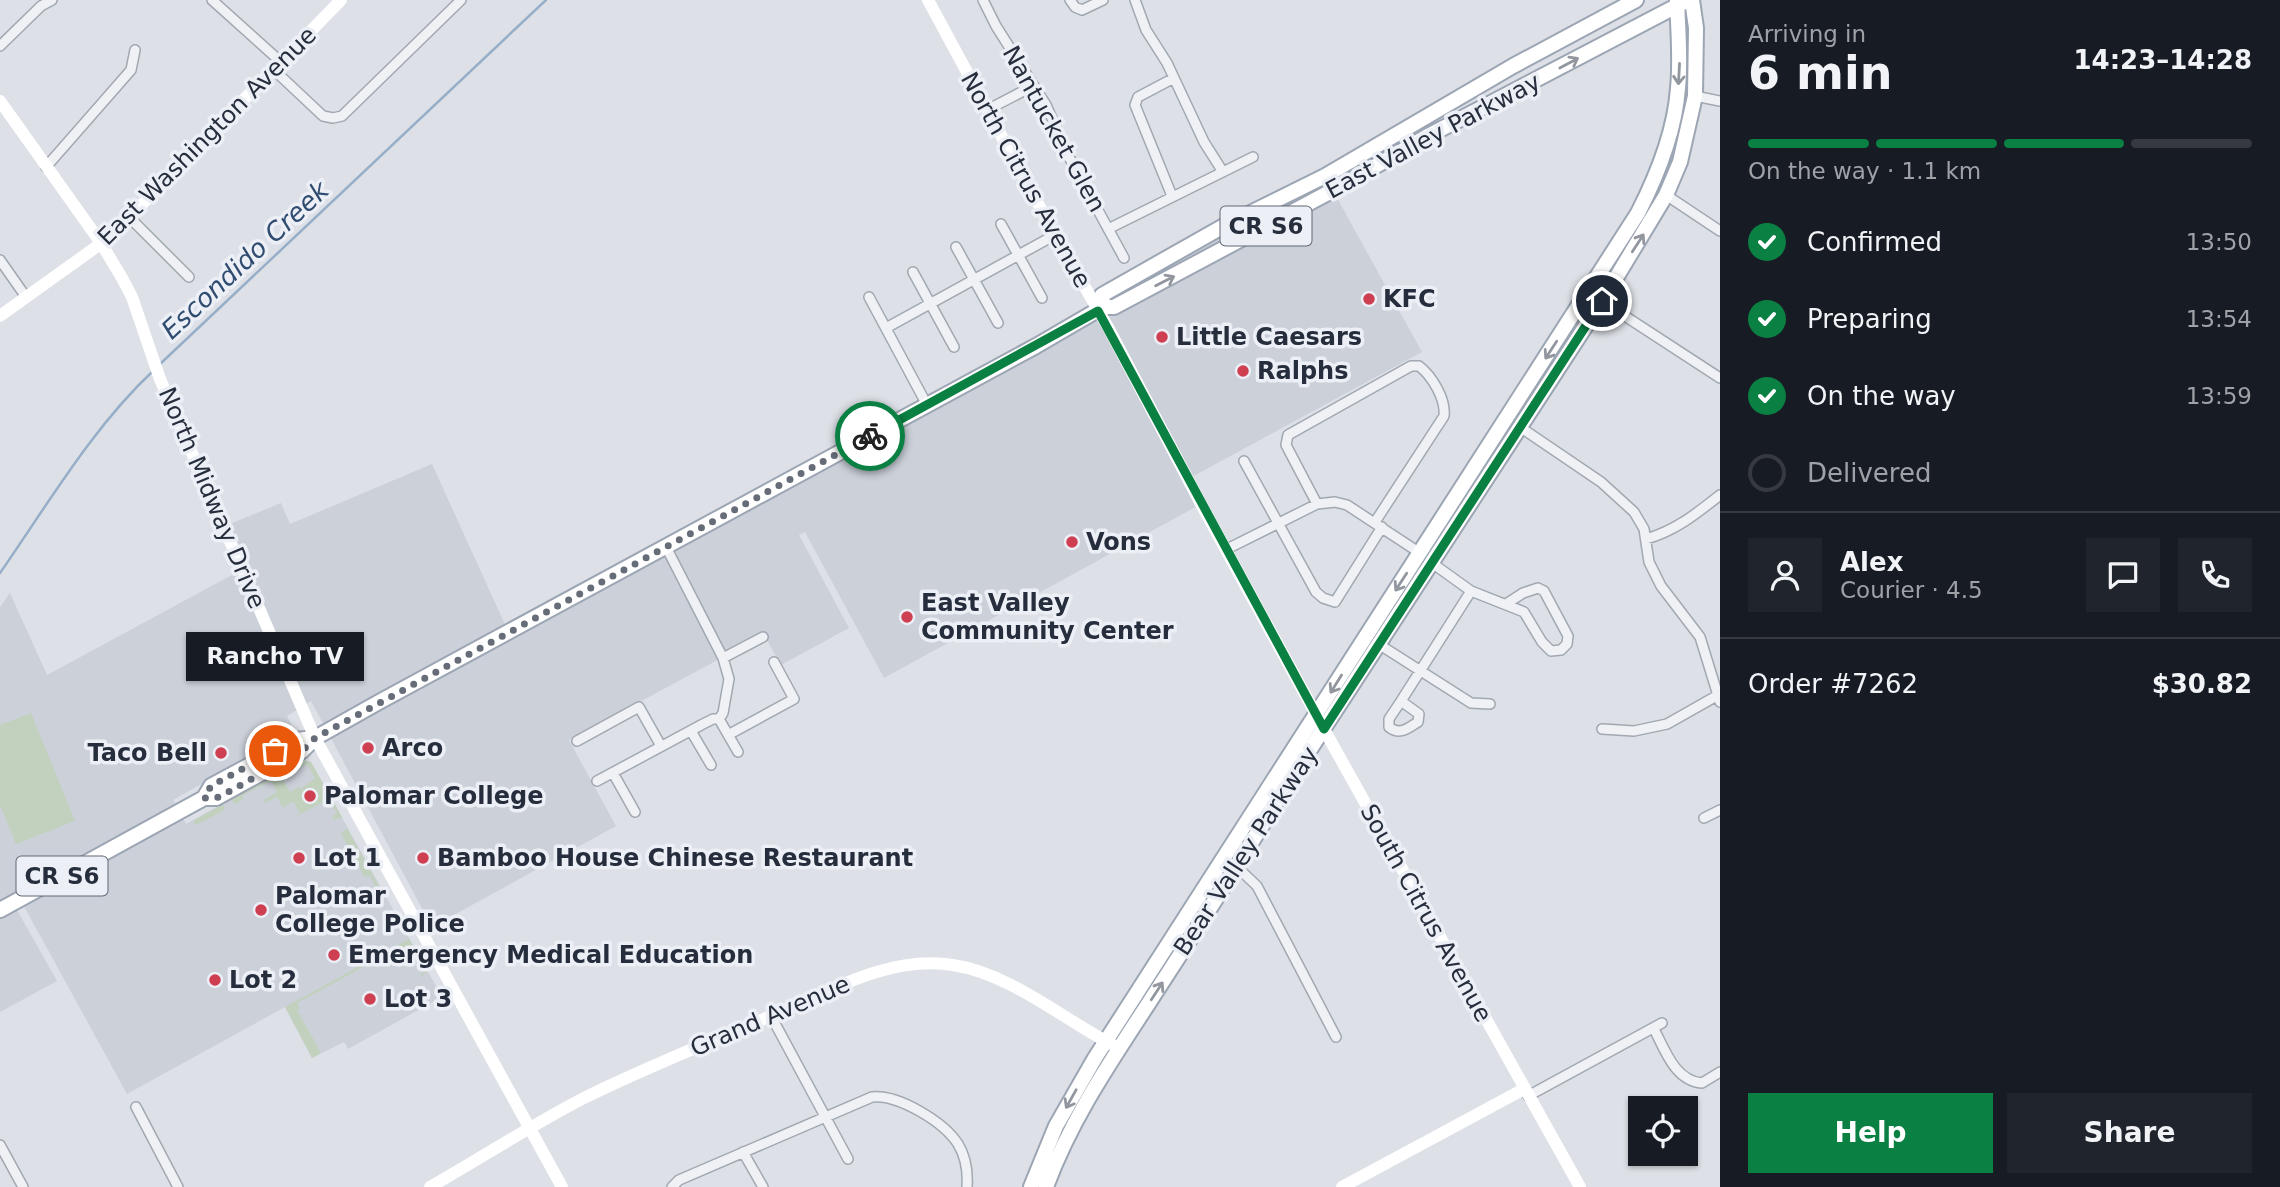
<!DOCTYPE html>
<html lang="en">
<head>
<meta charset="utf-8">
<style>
  :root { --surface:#171b24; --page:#20242c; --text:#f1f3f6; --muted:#9ea1a6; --line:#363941; --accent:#0b8043 }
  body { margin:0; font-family:"DejaVu Sans",sans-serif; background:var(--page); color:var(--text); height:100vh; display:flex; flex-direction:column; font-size:26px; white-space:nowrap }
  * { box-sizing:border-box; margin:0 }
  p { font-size:23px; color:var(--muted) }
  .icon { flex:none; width:38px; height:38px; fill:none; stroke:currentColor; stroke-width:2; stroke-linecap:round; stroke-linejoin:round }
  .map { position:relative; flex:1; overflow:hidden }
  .panel { display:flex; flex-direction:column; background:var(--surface); width:560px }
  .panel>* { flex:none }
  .buttons { position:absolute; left:1628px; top:1096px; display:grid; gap:14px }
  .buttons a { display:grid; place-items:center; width:70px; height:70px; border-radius:0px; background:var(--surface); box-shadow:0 2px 5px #0004; font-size:35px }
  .pin { position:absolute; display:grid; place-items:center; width:60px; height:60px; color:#fff; margin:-30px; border:4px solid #fff; border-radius:50%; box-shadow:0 2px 7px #0007 }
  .courier { position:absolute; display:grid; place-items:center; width:70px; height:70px; margin:-35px; border:5px solid #0b8043; border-radius:50%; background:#fff; color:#222; box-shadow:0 2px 9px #0007 }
  .bubble { position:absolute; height:49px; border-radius:0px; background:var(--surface); box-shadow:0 2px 5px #0004; font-size:23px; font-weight:700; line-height:49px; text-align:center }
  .overview em { font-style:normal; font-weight:700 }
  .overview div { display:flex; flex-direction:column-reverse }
  .overview { display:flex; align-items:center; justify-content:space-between; height:119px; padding:0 28px }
  h1 { font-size:46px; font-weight:700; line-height:52px }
  .bar { display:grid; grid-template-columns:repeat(4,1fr); gap:10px 7px; align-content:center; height:84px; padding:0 28px }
  .bar i { height:9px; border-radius:5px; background:var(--line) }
  .bar .current { background:var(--accent) }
  .bar p { grid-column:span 4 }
  .line { display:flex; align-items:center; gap:18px; padding:0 28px; border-top:2px solid var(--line) }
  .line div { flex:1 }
  .round { display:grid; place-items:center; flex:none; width:74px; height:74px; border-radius:0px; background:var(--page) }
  ol { padding:0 28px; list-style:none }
  li { display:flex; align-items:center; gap:21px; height:77px }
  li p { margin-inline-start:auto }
  li .icon { padding:7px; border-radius:50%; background:var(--accent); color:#fff; stroke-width:4 }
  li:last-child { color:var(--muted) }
  li i { width:38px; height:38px; border:4px solid var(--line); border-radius:50% }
  .primary-button { display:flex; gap:14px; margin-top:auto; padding:14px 28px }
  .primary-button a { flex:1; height:80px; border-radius:0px; background:var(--accent); color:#fff; font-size:28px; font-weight:700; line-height:80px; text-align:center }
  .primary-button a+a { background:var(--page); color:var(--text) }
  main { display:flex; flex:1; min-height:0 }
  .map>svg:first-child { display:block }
  .built { fill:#cbd0d9 }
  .green { fill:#c2d1be; fill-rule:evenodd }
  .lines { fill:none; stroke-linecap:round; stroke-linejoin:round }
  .stream { stroke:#97aec8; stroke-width:2.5 }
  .street-casing { stroke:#a2a8b1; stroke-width:12 }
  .primary-casing { stroke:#9ca5b3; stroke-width:18 }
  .street { stroke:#eff1f5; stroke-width:9 }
  .secondary { stroke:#fff; stroke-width:12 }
  .primary { stroke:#fff; stroke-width:14 }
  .oneway { stroke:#92969e }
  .done { stroke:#666d78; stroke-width:7; stroke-dasharray:0 12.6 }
  .route { stroke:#0b8043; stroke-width:9 }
  .poi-dot { fill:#cf3f52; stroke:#eceff5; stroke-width:2.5 }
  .labels { text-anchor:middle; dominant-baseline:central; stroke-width:7; stroke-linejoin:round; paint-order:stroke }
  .shield { fill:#eceff5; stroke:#616874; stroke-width:2 }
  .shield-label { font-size:23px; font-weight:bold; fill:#262e3d }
  .street-label { font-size:24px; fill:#262e3d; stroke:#eceff5 }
  .poi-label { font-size:24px; font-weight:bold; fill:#262e3d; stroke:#eceff5; text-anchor:start }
  .water-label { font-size:26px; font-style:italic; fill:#304c71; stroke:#eceff5 }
</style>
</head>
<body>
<main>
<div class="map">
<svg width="1720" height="1187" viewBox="0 0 1720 1187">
  <rect width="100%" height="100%" fill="#dde1e7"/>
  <!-- built -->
  <path class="built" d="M1325 176 1422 352 1188 479 1201 504 884 678 805 532 799 535 849 628 781 665 764 635 569 740 616 826 432 927 311 701 287 716 293 728 291 734 173 800 186 824 301 760 311 762 442 997 348 1049 344 1042 312 1058 285 1007 127 1094 20 899 13 903 57 981 0 1012V607L10 593 47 675 243 569 225 526 281 503 290 524 432 464 508 631 1098 311 1102 295Z"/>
  <!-- green -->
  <path class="green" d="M31 713 75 821 16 844 0 805V725Z
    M301 760 311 762 342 817 334 820 332 816 337 813 329 799 291 819 300 813 293 801 283 808 277 797 265 803 264 800 277 792 271 781 242 796 243 800 234 804 232 800 235 796ZM307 764 315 778 301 789 299 787 290 792 282 778Z
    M223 804 225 808 223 811 196 825 193 821Z
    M347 828 382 892 376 895 373 894 378 891 370 876H364L341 834Z
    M409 939 427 971 422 976 420 975 424 972 413 951 407 953 402 946 297 1003 300 1008 297 1010 321 1053 312 1058 285 1007Z"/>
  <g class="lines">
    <!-- stream -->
    <path class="stream" d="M159 365 546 0
      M0 573C48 504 92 428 154 370"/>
    <defs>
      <path id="street" d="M212 0 281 62
        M983 0 996 26 1046 105 1069 157 1124 258
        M1070 0 1075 7 1082 10 1103 0
        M1135 0 1146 30 1167 63 1204 142 1223 172
        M0 46 41 6 52 0
        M273 69 323 116 333 118 342 116 461 0
        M1695 96 1720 101
        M987 110 1033 86
        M46 167 131 70 135 50
        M1666 195 1720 231
        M1172 196 1135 105 1138 97 1174 78
        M129 217 189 277
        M1001 224 1042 298
        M1108 229 1253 157
        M956 247 998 323
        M0 260 26 297
        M913 272 954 347
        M1588 292 1720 378
        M869 297 927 405
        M886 328 1055 235
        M1520 427 1601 482 1634 512 1644 529 1649 562 1661 586 1700 637 1720 702
        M1244 461 1316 592 1323 598 1335 602 1382 527
        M1317 504 1286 445 1288 435 1411 366H1419C1432 376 1446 399 1444 416L1375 522
        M1646 539C1675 531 1696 514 1720 495
        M665 545 723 658 729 679 723 713 719 719
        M1227 549 1317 504 1335 502 1347 505 1420 553
        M1432 563 1471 591 1524 612 1542 642 1551 651 1561 650 1567 644 1568 636 1544 591 1538 588 1523 593 1506 604
        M1380 645 1471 703 1490 704
        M723 658 763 637
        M1401 701 1471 591
        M1401 701 1419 714 1418 722C1408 728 1400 736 1389 727V719Z
        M719 719 738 752
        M1602 729 1634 731 1667 724 1720 694
        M691 731 711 765
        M728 735 794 699 774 662
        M577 741 639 707 661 746
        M613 773 635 812
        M597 781 703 724 713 719H719
        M1704 818 1720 810
        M1237 867 1257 886 1336 1037
        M771 1016 848 1159
        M1654 1029C1665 1050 1675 1081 1702 1083L1720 1072
        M1528 1096 1662 1023
        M136 1107 178 1187
        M0 1145 23 1187
        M743 1152 763 1187
        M672 1187 679 1180 872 1097C898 1094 944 1122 958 1144 966 1157 968 1172 967 1187"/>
      <path id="primary" d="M1103 307 1102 295 1222 227 1325 176 1513 66 1636 0
        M204 798 211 786 296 740 315 738
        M0 910 204 798H216L302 751 315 738 379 702 1036 346 1103 307H1114L1341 186 1426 137 1688 0
        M1031 1187 1056 1126 1095 1058 1638 213C1658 174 1675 131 1678 88 1681 58 1678 29 1677 0
        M1046 1187C1071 1119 1111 1061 1150 1001 1194 933 1238 866 1279 797L1602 301 1666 195 1680 162 1695 96 1696 28 1692 0"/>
    </defs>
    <!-- street casing -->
    <use href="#street" class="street-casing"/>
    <!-- primary casing -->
    <use href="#primary" class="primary-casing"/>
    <!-- street -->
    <use href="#street" class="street"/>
    <!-- secondary -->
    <path class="secondary" d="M928 0 1055 235 1109 329 1201 504 1330 740 1580 1187
      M0 101 101 243 122 278 132 297 160 379 315 738 562 1187
      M0 316 110 237 341 0
      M430 1187C481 1158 530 1126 582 1099 644 1068 708 1043 771 1016 828 992 889 955 953 965 1011 974 1061 1018 1113 1045
      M1342 1187 1524 1089"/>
    <!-- primary -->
    <use href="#primary" class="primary"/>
  </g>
  <!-- one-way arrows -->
  <defs><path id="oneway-shaft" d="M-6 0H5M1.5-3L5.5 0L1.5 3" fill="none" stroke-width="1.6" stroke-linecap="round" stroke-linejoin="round" transform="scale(1.75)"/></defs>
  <g class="oneway">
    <use href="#oneway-shaft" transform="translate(1569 63) rotate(-28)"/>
    <use href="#oneway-shaft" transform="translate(1679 74) rotate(93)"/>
    <use href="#oneway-shaft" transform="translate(1638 243) rotate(-57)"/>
    <use href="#oneway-shaft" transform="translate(1165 281) rotate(-27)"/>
    <use href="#oneway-shaft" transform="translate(1551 350) rotate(123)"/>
    <use href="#oneway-shaft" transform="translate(1401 582) rotate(123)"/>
    <use href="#oneway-shaft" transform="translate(1336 684) rotate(122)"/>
    <use href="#oneway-shaft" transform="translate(1157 991) rotate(-57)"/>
    <use href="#oneway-shaft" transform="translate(1071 1099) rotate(119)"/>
  </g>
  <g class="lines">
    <!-- done -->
    <path class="done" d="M275 751 211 786 204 798H216L223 795 302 751 315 738 328 731 870 436"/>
    <!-- route -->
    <path class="route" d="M870 436 1098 311 1324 729 1602 301"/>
  </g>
  <!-- markers -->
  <g class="poi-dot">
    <circle cx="1369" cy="299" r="7"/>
    <circle cx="1162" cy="337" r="7"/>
    <circle cx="1243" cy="371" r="7"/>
    <circle cx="1072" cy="542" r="7"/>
    <circle cx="907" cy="617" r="7"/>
    <circle cx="368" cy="748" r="7"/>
    <circle cx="221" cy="753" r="7"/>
    <circle cx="310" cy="796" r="7"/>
    <circle cx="299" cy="858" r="7"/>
    <circle cx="423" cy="858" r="7"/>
    <circle cx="261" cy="910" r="7"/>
    <circle cx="334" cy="955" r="7"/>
    <circle cx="215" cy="980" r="7"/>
    <circle cx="370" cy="999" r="7"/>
  </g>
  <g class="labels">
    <!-- shield labels -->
    <g class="shield">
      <rect x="1220.5" y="206.5" width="91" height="39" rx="5"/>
      <rect x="16.5" y="856.5" width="91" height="39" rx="5"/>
    </g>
    <g class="shield-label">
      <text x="1266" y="226">CR S6</text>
      <text x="62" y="876">CR S6</text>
    </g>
    <!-- street labels -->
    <g class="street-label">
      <text transform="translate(1054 129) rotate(61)">Nantucket Glen</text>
      <text transform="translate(207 136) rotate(-45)">East Washington Avenue</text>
      <text transform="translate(1433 136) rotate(-28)">East Valley Parkway</text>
      <text transform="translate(1026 180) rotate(61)">North Citrus Avenue</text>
      <text transform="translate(212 498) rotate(67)">North Midway Drive</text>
      <text transform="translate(1246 851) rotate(-57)">Bear Valley Parkway</text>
      <text transform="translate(1426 913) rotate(61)">South Citrus Avenue</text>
      <text transform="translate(770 1016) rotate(-23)">Grand Avenue</text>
    </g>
    <!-- poi labels -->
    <g class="poi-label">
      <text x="1383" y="299">KFC</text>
      <text x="1176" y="337">Little Caesars</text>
      <text x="1257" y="371">Ralphs</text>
      <text x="1086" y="542">Vons</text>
      <text x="921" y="603">East Valley<tspan x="921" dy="28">Community Center</tspan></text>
      <text x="382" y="748">Arco</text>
      <text x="207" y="753" text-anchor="end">Taco Bell</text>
      <text x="324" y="796">Palomar College</text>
      <text x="313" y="858">Lot 1</text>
      <text x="437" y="858">Bamboo House Chinese Restaurant</text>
      <text x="275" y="896">Palomar<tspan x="275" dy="28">College Police</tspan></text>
      <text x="348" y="955">Emergency Medical Education</text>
      <text x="229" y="980">Lot 2</text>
      <text x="384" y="999">Lot 3</text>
    </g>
    <!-- water labels -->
    <g class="water-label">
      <text transform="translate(245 260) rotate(-43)">Escondido Creek</text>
    </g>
  </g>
</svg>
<div class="buttons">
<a><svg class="icon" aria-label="locate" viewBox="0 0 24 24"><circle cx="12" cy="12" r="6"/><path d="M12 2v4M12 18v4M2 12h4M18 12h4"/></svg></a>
</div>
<div class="pin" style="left:275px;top:751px;background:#ea580c"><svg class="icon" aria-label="bag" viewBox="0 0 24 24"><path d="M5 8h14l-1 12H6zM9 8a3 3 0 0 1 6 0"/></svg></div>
<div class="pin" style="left:1602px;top:301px;background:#1f2937"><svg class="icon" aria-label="home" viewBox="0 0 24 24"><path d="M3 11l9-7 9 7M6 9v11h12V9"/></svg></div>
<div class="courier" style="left:870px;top:436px"><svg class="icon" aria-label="bike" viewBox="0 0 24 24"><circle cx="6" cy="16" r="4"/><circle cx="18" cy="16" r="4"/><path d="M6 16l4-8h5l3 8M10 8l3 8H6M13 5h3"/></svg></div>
<div class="bubble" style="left:186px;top:632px;width:178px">Rancho TV</div>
</div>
<section class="panel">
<div class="overview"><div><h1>6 min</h1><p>Arriving in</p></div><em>14:23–14:28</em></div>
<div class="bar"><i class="current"></i><i class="current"></i><i class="current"></i><i></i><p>On the way · 1.1 km</p></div>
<ol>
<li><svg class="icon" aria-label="check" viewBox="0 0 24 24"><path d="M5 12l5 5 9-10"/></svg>Confirmed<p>13:50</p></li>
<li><svg class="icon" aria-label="check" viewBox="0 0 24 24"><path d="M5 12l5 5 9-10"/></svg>Preparing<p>13:54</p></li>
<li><svg class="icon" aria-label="check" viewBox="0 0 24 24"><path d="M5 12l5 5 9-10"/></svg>On the way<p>13:59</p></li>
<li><i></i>Delivered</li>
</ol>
<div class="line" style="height:126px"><a class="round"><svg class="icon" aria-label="person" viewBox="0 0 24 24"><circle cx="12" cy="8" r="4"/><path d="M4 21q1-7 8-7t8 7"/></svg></a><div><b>Alex</b><p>Courier · 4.5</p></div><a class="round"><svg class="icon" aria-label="chat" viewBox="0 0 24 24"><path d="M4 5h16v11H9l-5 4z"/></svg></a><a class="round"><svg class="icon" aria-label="phone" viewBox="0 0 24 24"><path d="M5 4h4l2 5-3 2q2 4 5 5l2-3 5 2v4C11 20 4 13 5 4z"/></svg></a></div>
<div class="line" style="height:91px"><div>Order #7262</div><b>$30.82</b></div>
<div class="primary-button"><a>Help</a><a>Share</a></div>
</section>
</main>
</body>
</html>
